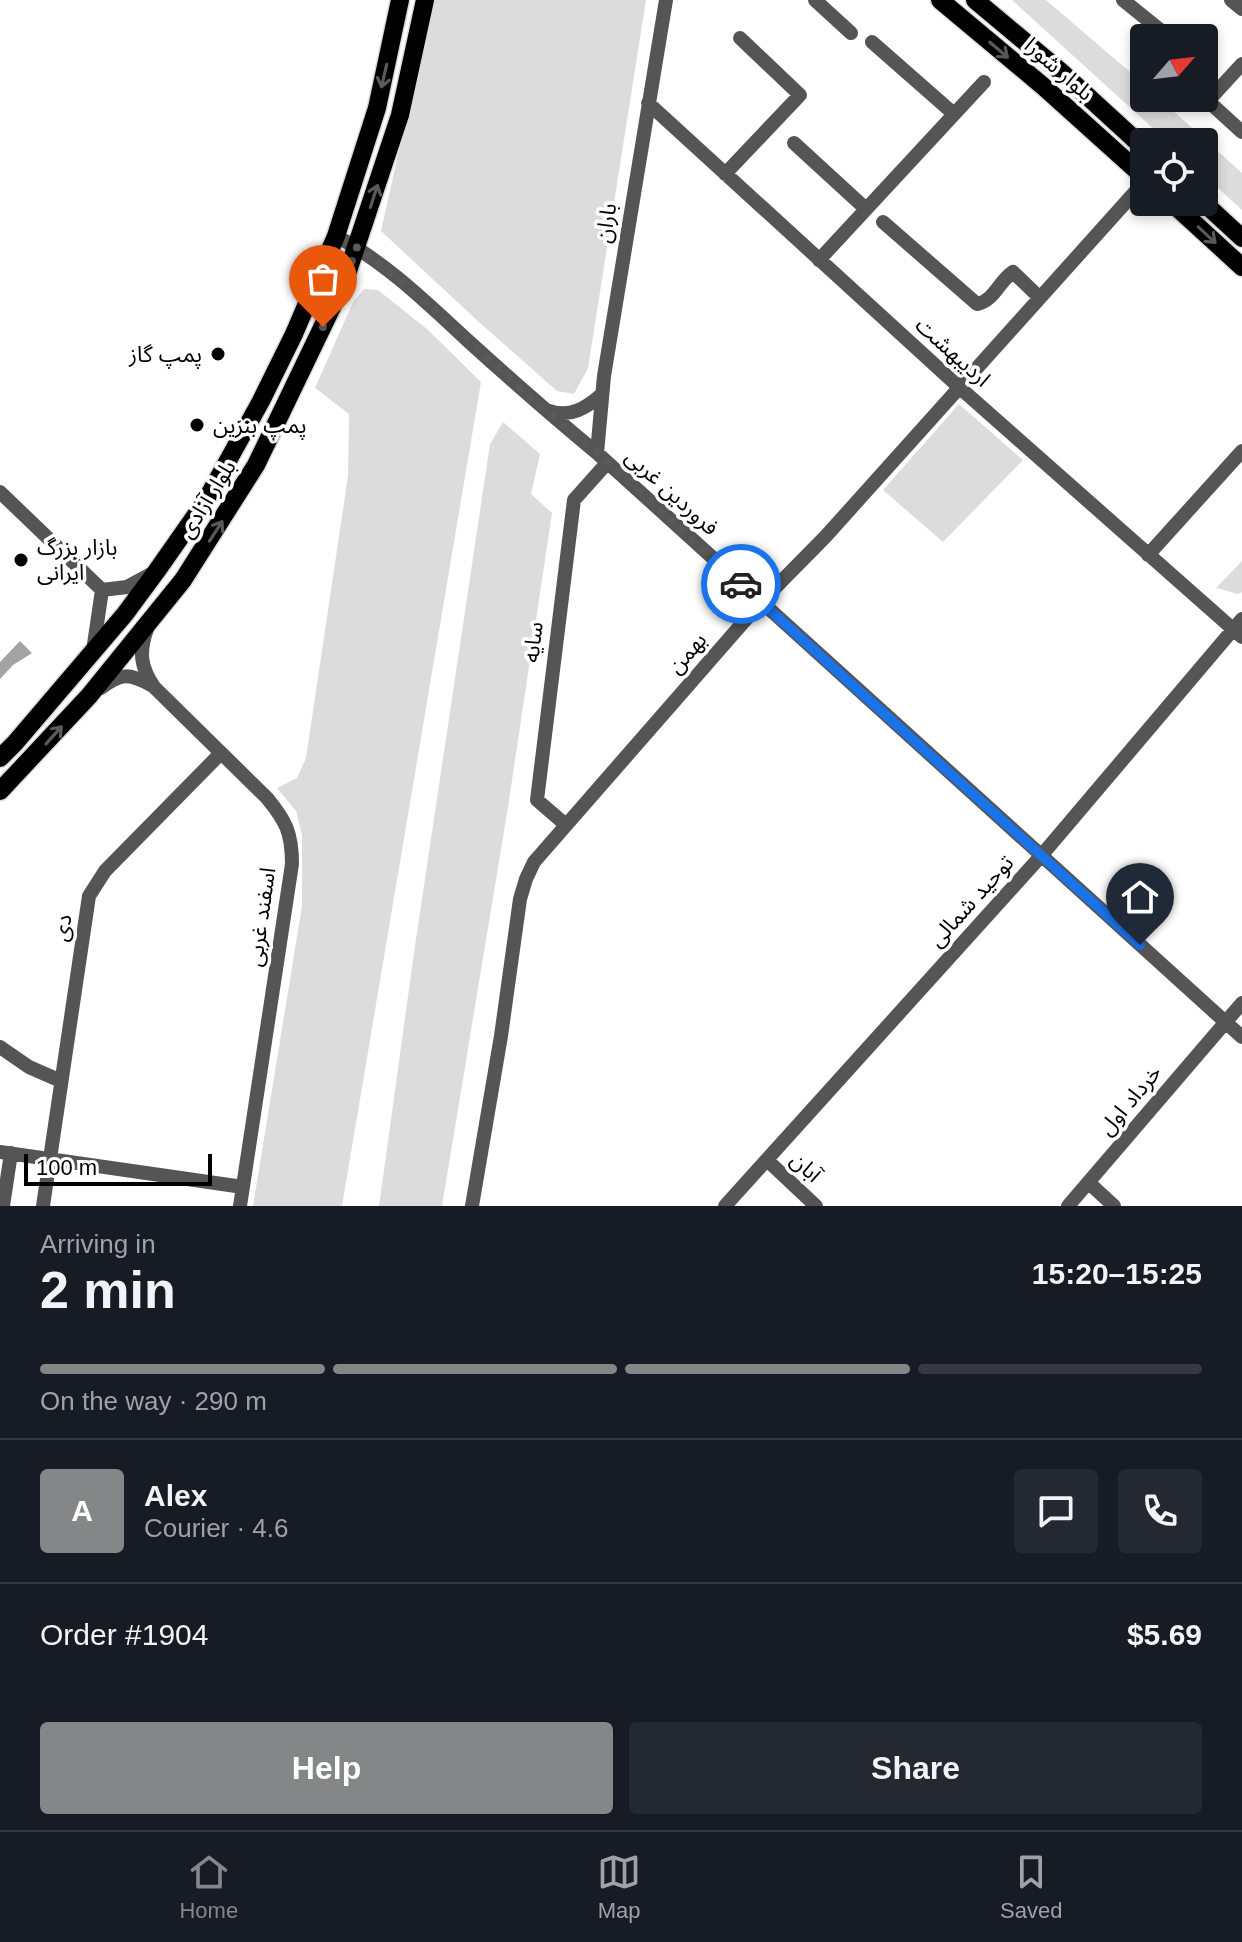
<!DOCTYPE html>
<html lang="en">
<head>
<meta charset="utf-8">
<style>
  :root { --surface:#171b24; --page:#242831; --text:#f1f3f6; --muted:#9ea1a6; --line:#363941; --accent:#858687 }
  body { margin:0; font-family:Helvetica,"Noto Sans Arabic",sans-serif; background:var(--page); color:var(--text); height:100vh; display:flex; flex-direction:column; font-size:30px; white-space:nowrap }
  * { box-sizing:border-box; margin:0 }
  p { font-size:26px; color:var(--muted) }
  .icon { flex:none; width:44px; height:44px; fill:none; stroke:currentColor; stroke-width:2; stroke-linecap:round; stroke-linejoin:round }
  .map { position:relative; height:1206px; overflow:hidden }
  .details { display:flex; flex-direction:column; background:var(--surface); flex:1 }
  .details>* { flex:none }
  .needle { width:52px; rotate:62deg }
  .controls { position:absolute; left:1130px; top:24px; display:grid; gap:16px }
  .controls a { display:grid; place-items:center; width:88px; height:88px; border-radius:8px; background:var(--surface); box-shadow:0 4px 12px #0003; font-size:40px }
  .scale { position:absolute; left:24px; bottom:20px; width:188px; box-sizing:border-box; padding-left:8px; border:4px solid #000; border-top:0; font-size:22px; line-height:28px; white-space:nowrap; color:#000; -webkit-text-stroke:6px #fff; paint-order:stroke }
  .pin { position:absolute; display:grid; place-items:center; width:68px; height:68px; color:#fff; margin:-82px -34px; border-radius:50% 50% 50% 0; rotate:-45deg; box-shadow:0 0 8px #0007 }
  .pin .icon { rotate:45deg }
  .courier { position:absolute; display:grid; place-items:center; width:80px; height:80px; margin:-40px; border:6px solid #1a73e8; border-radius:50%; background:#fff; color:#222; box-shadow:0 2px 10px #0007 }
  .overview em { font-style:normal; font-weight:600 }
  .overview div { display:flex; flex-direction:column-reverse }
  .overview { display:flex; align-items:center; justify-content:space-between; height:136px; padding:0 40px }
  h1 { font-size:52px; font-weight:600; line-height:60px }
  .bar { display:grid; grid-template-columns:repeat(4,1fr); gap:12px 8px; align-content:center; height:96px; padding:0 40px }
  .bar i { height:10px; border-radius:6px; background:var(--line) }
  .bar .on { background:var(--accent) }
  .bar p { grid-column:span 4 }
  .line { display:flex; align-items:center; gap:20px; padding:0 40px; border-top:2px solid var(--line) }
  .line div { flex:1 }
  .round { display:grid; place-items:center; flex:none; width:84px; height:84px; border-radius:8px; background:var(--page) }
  .primary-button { display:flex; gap:16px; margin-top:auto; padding:16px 40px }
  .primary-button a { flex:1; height:92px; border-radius:8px; background:var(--accent); color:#fff; font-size:32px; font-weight:600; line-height:92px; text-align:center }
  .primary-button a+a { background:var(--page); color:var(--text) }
  .tabs { display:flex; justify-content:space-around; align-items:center; height:112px; border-top:2px solid var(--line); background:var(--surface); font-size:22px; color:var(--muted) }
  .tabs a { display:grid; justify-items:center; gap:4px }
  .tabs .on { color:var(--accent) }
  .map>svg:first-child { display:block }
  .green { fill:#dcdcdc }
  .water { fill:#a3a3a3 }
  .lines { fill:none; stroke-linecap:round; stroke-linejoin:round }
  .major-casing { stroke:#dbdbdb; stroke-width:21 }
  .minor { stroke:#555; stroke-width:14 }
  .major { stroke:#000; stroke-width:18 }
  .oneway { stroke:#595959 }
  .done { stroke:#595959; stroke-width:8; stroke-dasharray:0 14.4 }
  .route { stroke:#1a73e8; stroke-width:10 }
  .poi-dot { fill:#000; stroke:#fff; stroke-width:3 }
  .labels { text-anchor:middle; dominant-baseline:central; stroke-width:7; stroke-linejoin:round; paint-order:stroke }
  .street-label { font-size:22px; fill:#000; stroke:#fff }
  .poi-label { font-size:22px; fill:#000; stroke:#fff; text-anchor:start }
</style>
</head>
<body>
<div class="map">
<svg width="1242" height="1206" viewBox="0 0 1242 1206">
  <rect width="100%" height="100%" fill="#fff"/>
  <!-- green -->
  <path class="green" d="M432 0H646L588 368 574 394 557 391 480 323 381 231Z
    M1012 0H1046L1144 84V98H1159L1242 173V210L1204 175V142H1168Z
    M364 289 378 290 427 329 481 382 342 1206H253L302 906V835L296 811 277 788 297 778 306 758 348 476 349 414 315 388 353 302Z
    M959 404 1023 460 943 542 883 490Z
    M503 422 540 454 531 494 552 513 508 807 442 1206H379L415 946 490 444Z
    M1242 561V592L1238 594 1216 588Z"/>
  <!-- water -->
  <path class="water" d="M20 641 32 653 13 665 0 679V662Z"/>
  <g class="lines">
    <defs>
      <path id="major" d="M940 0 1044 87 1144 177
        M975 0 1060 71 1144 148
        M1171 202 1242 267
        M1203 202 1242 238
        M0 758 15 743 125 614 156 572 205 502 261 401 294 334 336 236 377 108 400 0
        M0 791 89 696 183 580 256 465 345 280 400 115 425 0"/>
    </defs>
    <!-- major casing -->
    <use href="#major" class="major-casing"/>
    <!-- minor -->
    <path class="minor" d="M815 0 851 33
      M1123 0 1170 38
      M1231 0 1242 9
      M872 42 954 114
      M1242 64 1208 101 1242 132
      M1204 66 1205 67
      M648 103 959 387 1242 637
      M794 143 866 209
      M725 174 800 95 740 38
      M883 222 977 304C994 301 999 281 1013 272L1040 298
      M336 236C385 262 426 302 466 339 509 378 552 416 597 453L1242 1037
      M819 260 984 82
      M550 411C570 418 586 408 601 395
      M597 453 604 376 666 0
      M0 492 102 590
      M1148 555 1242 451
      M102 590 127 587 153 573
      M147 629C139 652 140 666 154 687L267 798C286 821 292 833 292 864L240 1206
      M93 651 102 590
      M101 688C121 673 129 673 151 685
      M566 825 537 800 574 500 607 463
      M0 1047 29 1067 61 1081
      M0 1152 243 1187
      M767 1160 816 1206
      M1089 1183 1114 1206
      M3 1206 11 1153
      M43 1206 89 896 105 871 221 753
      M472 1206 501 1036 520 899 526 879 534 862 761 602 826 536 1144 182
      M725 1206 1041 856 1242 619
      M1068 1206 1242 1003"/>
    <!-- major -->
    <use href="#major" class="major"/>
  </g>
  <!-- one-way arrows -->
  <defs><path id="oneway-shaft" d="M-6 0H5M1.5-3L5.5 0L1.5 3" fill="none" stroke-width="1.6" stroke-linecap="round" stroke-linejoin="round" transform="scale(2)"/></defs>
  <g class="oneway">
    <use href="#oneway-shaft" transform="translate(999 50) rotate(40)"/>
    <use href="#oneway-shaft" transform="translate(384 76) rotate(103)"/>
    <use href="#oneway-shaft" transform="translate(374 196) rotate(-72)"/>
    <use href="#oneway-shaft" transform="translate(1207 235) rotate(43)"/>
    <use href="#oneway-shaft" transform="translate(216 531) rotate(-57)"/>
    <use href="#oneway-shaft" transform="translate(54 735) rotate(-48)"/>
  </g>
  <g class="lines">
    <!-- done -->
    <path class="done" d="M323 327 345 280 357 247 394 275 436 311 539 405 597 453 741 584"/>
    <!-- route -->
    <path class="route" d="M741 584 1140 945"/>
  </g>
  <!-- markers -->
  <g class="poi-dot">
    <circle cx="218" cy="354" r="8"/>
    <circle cx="197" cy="425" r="8"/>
    <circle cx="21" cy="560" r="8"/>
  </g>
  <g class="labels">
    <!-- street labels -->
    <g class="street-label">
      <text transform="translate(1059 69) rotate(41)">بلوار شورا</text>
      <text transform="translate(606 223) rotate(-81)">باران</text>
      <text transform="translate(953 352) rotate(42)">اردیبهشت</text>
      <text transform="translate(672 492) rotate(42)">فروردین غربی</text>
      <text transform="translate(207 499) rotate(-58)">بلوار آزادی</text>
      <text transform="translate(533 642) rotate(-83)">سایه</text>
      <text transform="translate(687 653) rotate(-49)">بهمن</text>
      <text transform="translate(971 901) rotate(-48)">توحید شمالی</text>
      <text transform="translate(261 917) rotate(-82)">اسفند غربی</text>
      <text transform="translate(62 928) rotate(-81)">دی</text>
      <text transform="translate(1130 1100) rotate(-50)">خرداد اول</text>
      <text transform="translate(806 1167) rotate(43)">آبان</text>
    </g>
    <!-- poi labels -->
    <g class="poi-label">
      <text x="202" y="354" text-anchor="end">پمپ گاز</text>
      <text x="213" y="425">پمپ بنزين</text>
      <text x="37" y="547">بازار بزرگ<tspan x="37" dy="25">ایرانی</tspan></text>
    </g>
  </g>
</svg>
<div class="controls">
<a><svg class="needle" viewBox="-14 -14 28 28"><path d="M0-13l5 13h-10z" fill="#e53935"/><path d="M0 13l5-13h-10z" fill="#9ea1a6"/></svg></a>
<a><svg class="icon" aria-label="locate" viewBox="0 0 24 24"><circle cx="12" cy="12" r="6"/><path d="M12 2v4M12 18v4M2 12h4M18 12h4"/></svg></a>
</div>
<div class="scale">100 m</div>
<div class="pin" style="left:323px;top:327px;background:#ea580c"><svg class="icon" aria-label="bag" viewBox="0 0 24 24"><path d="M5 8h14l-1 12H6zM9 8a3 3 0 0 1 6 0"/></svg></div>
<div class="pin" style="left:1140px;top:945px;background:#1f2937"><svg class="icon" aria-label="home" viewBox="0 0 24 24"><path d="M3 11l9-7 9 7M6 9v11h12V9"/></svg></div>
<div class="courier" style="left:741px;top:584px"><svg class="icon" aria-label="car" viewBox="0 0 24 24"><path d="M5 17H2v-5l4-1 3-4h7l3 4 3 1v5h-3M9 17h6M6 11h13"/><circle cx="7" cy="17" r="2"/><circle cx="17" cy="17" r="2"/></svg></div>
</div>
<section class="details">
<div class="overview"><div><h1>2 min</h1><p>Arriving in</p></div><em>15:20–15:25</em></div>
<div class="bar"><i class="on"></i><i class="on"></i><i class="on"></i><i></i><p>On the way · 290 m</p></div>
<div class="line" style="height:144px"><b class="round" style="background:var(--accent);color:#fff">A</b><div><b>Alex</b><p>Courier · 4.6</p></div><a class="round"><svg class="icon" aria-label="chat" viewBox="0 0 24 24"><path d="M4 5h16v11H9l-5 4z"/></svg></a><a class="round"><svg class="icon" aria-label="phone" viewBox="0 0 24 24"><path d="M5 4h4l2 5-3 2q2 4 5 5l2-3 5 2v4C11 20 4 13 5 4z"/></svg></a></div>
<div class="line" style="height:104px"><div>Order #1904</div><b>$5.69</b></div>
<div class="primary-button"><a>Help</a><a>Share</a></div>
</section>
<nav class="tabs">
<a class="on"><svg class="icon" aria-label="home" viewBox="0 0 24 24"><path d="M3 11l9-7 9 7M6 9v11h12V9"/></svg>Home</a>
<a><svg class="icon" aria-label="map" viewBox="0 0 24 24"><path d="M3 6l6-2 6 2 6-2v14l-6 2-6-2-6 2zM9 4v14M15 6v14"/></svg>Map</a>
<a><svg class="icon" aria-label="saved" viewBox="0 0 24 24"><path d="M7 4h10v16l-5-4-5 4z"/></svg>Saved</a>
</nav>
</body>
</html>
